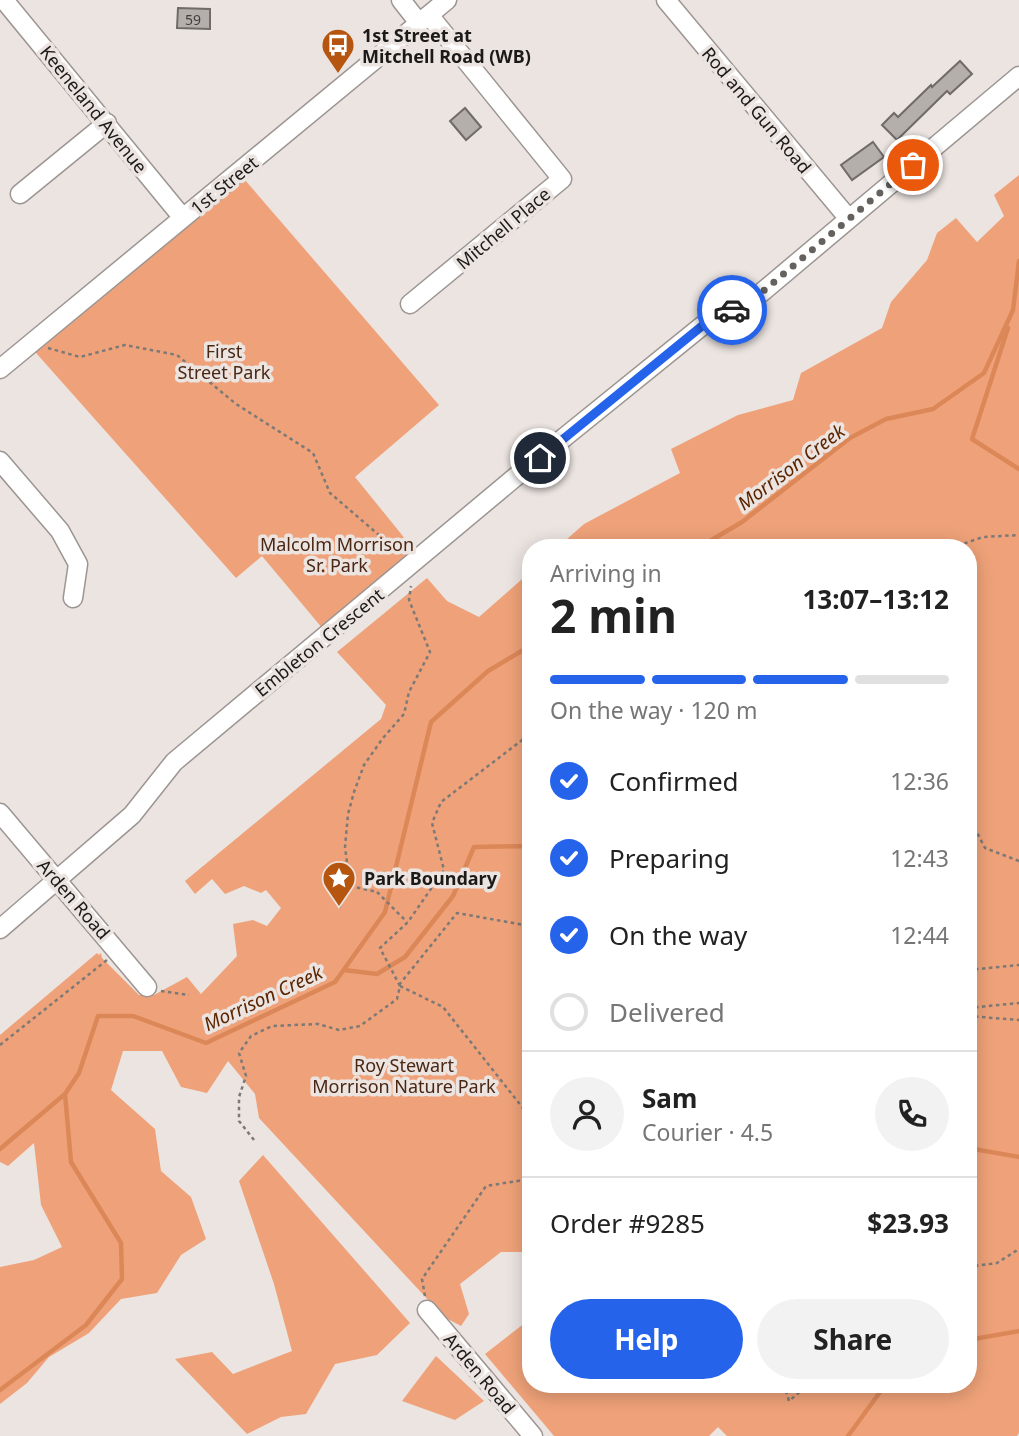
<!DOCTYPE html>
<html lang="en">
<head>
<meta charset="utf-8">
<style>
  :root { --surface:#fff; --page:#f2f2f2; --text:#222; --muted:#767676; --line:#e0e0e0; --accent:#2563eb }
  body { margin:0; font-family:"Noto Sans",sans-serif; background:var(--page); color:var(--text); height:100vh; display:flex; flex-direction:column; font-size:26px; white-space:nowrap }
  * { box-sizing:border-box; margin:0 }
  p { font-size:23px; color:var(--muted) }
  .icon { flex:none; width:38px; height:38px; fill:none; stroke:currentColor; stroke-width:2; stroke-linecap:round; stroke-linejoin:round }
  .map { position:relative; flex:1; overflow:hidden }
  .drawer { position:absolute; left:522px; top:539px; width:455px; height:854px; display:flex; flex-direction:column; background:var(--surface); border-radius:28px; box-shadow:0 4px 18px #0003 }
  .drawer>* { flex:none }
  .pin { position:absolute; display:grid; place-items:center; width:60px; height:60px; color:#fff; margin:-30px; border:4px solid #fff; border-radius:50%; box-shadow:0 2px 7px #0007 }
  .courier { position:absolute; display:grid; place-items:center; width:70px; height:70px; margin:-35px; border:5px solid #2563eb; border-radius:50%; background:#fff; color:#222; box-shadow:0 2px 9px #0007 }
  .summary em { font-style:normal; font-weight:700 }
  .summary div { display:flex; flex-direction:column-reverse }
  .summary { display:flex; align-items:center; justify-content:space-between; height:119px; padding:0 28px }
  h1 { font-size:46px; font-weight:700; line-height:52px }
  .bar { display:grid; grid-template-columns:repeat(4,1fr); gap:10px 7px; align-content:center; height:84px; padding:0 28px }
  .bar i { height:9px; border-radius:5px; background:var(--line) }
  .bar .selected { background:var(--accent) }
  .bar p { grid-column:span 4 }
  .line { display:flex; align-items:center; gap:18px; padding:0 28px; border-top:2px solid var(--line) }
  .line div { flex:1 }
  .round { display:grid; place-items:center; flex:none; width:74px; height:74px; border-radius:37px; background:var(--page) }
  ol { padding:0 28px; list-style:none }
  li { display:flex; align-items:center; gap:21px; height:77px }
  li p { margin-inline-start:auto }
  li .icon { padding:7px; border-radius:50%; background:var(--accent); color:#fff; stroke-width:4 }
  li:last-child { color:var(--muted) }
  li i { width:38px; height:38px; border:4px solid var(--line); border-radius:50% }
  .primary-button { display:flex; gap:14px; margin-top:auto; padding:14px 28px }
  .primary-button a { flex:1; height:80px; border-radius:42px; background:var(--accent); color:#fff; font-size:28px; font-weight:700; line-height:80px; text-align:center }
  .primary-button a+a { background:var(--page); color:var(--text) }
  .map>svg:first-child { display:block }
  .green { fill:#efa279 }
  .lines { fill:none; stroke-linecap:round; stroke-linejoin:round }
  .stream { stroke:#dc8758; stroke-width:4.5 }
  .building { fill:#b5afac; stroke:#706b68; stroke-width:2 }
  .minor-casing { stroke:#9c9592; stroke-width:21 }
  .path { stroke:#7d7977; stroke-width:2.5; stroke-dasharray:3.5 3.5; stroke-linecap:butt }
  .minor { stroke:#fff; stroke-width:18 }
  .done { stroke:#64615f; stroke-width:7; stroke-dasharray:0 12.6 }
  .route { stroke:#2563eb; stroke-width:9 }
  .labels { text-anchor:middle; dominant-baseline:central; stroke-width:7; stroke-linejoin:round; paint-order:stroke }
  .number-label { font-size:14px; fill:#423f3e }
  .poi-label { font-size:18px; font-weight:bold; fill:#1c1a19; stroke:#ebe4e1; text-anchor:start }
  .street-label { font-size:18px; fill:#1c1a19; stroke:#ebe4e1 }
  .park-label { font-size:18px; fill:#4a2713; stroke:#ebe4e1 }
  .water-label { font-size:19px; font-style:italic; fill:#5b2500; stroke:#ebe4e1 }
</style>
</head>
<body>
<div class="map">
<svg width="1019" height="1436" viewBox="0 0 1019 1436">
  <rect width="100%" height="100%" fill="#ebe4e1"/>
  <!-- green -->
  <path class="green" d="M239 173 439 405 355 477 415 551 323 629 262 556 236 578 29 345Z
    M1019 175V1433L1017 1436H727L718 1427 709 1436H554L485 1354 530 1319V1384H968V548H557L584 524 680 473 671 449 738 415 793 400 801 373 882 328 891 302 927 260 937 233 956 218 977 242 1004 216 994 195Z
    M530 572V1264L524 1252H501L460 1284 469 1314 461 1326 444 1317 259 1118 255 1094 228 1061 207 1093 181 1087 162 1051H123L111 1090 155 1129 161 1171 191 1197 206 1239 181 1255 157 1293 121 1299 89 1333 49 1357 27 1383 0 1404V1267L34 1260 62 1247 41 1205 34 1143 8 1166 0 1162V1035L97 953 99 955 101 953 102 958 139 995H154L187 977 201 994 237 956 233 924 253 920 267 926 281 908 266 890 261 893 244 886 225 894 212 879 195 894 185 881 381 719 386 705 337 652 427 578 447 601 479 617Z
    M263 1155 410 1323 377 1355 335 1364 306 1414 281 1417 247 1434 175 1359 212 1352 233 1374 292 1351 274 1284 239 1181Z
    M436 1356 484 1401 455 1420 402 1401Z"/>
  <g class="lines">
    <!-- stream -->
    <path class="stream" d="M1008 328 972 439 1019 469
      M698 548 742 522 850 438 886 419 933 409 984 373 1013 310 1019 261
      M344 970 377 974 405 957 453 896 474 847 530 846
      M968 1148 1019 1157
      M0 1149 65 1094 79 1073 98 1016H133L206 1043 335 982 385 912 431 722 488 671 530 646
      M968 1340 1019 1331
      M0 1390 86 1325 122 1279 121 1243 71 1162 65 1094
      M848 1436 883 1388 890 1384"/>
  </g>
  <!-- building -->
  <path class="building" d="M178 8 210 9V29L177 28Z
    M960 61 972 74 950 94 947 91 897 140 882 125 894 113 898 117 931 85 932 87Z
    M465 108 481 127 466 140 450 121Z
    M873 142 884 157 852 180 841 165Z"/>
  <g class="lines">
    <defs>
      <path id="minor" d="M4 0 183 218
        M401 0 419 23
        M666 0 849 219
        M20 194 107 123
        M410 304 562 179 429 15
        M0 369 447 0
        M0 461 60 531 78 564 73 598
        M0 813 147 987
        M0 929 132 815 174 762 519 474 702 326 761 293 1019 76
        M427 1310 533 1436"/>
    </defs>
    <!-- minor casing -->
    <use href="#minor" class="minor-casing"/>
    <!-- path -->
    <path class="path" d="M48 348 80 357 125 345 177 355 236 404 313 453 330 493 401 554
      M951 548 983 537 1019 535
      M968 815 985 848 1019 861
      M350 886 377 892
      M377 892 407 922
      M339 908 350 886 345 847 348 814 354 792 364 765 383 738 404 714 409 692 430 652 409 600 411 586
      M968 970 1019 965
      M399 985 457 913 530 926
      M400 986 443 1007 530 1117
      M161 991 189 995
      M968 1008 1019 1003
      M968 1016 1019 1020
      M0 1045 107 960
      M254 1140 239 1121V1097L246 1076 239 1053 251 1036 272 1026 318 1024 339 1030 360 1026 397 999 400 986 380 948 408 922 444 870 432 823 441 802 530 734
      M968 1267 997 1263 1019 1249
      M425 1296 422 1279 486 1186 530 1179
      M784 1384 789 1401 802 1390 854 1388 860 1384"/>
    <!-- minor -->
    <use href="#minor" class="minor"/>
  </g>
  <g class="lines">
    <!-- done -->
    <path class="done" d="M732 310 761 293 913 165"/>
    <!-- route -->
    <path class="route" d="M540 458 702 326 732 310"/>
  </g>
  <!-- icons -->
  <defs>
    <symbol id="bus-pin" viewBox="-11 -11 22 30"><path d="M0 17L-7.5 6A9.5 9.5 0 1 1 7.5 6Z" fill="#b55510" stroke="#ebe4e1"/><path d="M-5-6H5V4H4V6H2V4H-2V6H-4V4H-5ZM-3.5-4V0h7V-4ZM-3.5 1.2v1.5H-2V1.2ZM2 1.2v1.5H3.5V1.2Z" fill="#fff"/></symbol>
    <symbol id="sight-pin" viewBox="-11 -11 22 30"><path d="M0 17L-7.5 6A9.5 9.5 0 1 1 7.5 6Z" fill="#b55510" stroke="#ebe4e1"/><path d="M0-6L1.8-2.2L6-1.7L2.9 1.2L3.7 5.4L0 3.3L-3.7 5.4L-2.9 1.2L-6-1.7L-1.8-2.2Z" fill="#fff"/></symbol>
  </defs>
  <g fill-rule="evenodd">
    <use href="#bus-pin" x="319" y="26" width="38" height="52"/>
    <use href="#sight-pin" x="320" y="859" width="38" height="52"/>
  </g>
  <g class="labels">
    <!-- number labels -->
    <g class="number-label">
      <text x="193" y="19">59</text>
    </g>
    <!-- poi labels -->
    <g class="poi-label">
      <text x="362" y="35">1st Street at<tspan x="362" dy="21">Mitchell Road (WB)</tspan></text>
      <text x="364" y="878">Park Boundary</text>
    </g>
    <!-- street labels -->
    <g class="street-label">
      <text transform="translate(94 109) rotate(51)">Keeneland Avenue</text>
      <text transform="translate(757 110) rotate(50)">Rod and Gun Road</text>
      <text transform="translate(224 185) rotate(-39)">1st Street</text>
      <text transform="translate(503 228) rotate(-40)">Mitchell Place</text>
      <text transform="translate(319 642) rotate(-39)">Embleton Crescent</text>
      <text transform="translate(74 899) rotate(49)">Arden Road</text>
      <text transform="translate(480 1373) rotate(50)">Arden Road</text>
    </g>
    <!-- park labels -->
    <g class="park-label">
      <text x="224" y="351">First<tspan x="224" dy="21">Street Park</tspan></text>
      <text x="337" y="544">Malcolm Morrison<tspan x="337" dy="21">Sr. Park</tspan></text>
      <text x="404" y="1065">Roy Stewart<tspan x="404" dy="21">Morrison Nature Park</tspan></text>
    </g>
    <!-- water labels -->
    <g class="water-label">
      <text transform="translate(791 467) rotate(-37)">Morrison Creek</text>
      <text transform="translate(263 998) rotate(-25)">Morrison Creek</text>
    </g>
  </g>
</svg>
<div class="pin" style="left:913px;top:165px;background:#ea580c"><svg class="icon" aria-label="bag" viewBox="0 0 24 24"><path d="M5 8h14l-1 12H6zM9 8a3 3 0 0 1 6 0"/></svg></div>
<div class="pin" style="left:540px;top:458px;background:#1f2937"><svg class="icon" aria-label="home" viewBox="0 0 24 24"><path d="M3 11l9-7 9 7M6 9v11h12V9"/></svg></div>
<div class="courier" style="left:732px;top:310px"><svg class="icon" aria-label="car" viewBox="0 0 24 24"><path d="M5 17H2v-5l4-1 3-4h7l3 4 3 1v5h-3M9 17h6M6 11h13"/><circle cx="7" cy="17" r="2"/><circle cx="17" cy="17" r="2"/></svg></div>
<section class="drawer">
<div class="summary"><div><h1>2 min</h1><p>Arriving in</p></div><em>13:07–13:12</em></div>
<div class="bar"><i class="selected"></i><i class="selected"></i><i class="selected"></i><i></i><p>On the way · 120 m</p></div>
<ol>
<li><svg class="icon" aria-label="check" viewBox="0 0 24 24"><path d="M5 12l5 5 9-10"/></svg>Confirmed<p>12:36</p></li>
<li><svg class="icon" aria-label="check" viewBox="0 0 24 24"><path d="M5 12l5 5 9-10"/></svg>Preparing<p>12:43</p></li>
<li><svg class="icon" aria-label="check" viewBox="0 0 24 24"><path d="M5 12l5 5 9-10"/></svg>On the way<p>12:44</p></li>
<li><i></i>Delivered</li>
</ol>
<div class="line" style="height:126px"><a class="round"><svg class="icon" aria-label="person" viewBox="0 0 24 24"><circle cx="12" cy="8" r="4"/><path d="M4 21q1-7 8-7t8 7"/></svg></a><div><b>Sam</b><p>Courier · 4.5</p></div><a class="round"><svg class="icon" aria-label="phone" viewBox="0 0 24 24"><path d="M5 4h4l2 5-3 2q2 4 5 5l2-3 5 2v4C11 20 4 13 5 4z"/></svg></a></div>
<div class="line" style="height:91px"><div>Order #9285</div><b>$23.93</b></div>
<div class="primary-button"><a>Help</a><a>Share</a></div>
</section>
</div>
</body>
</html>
